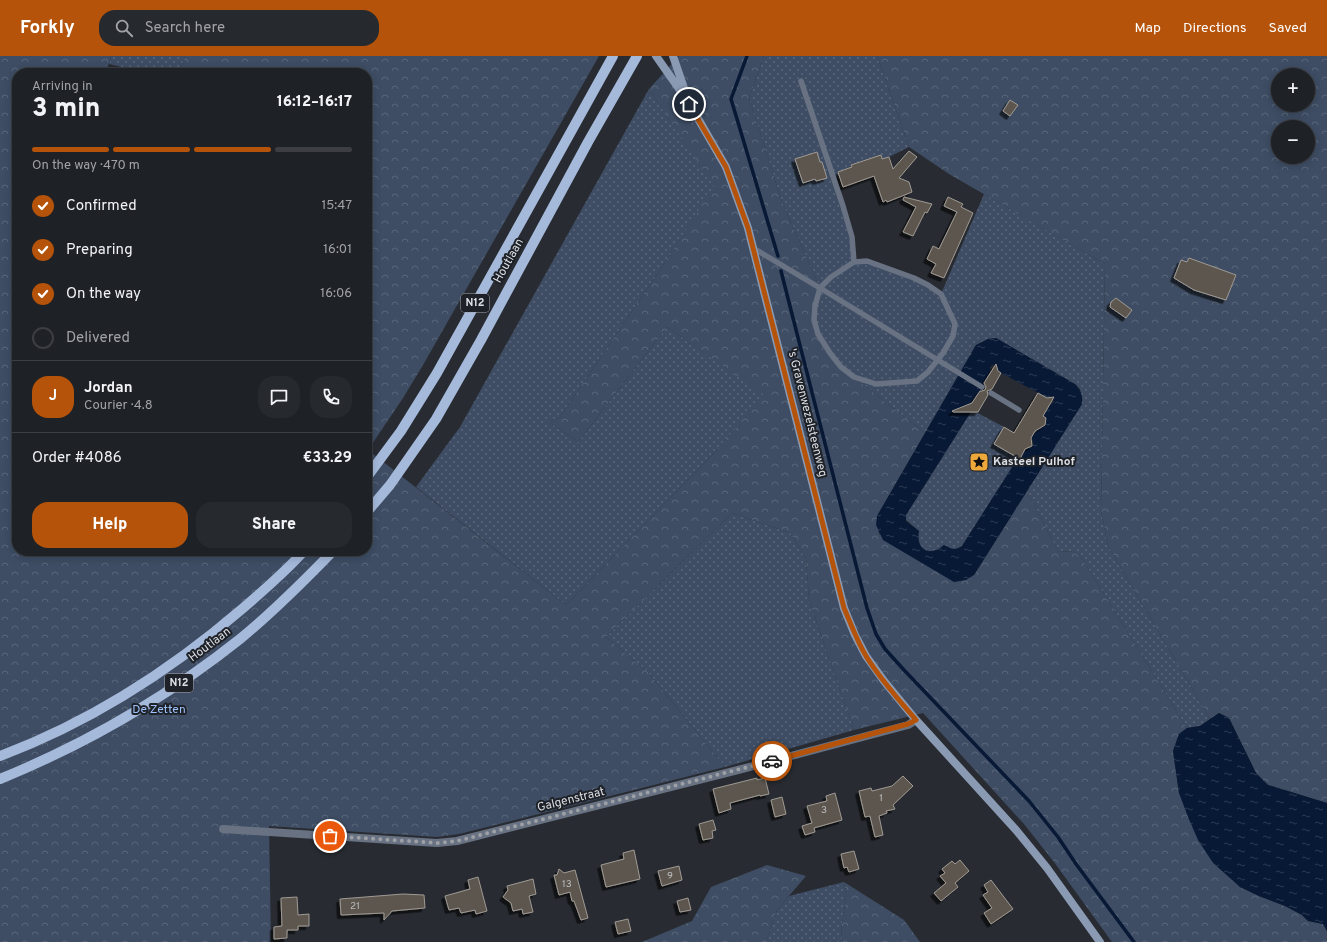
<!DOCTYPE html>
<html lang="en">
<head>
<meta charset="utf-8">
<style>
  :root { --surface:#1e2126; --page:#26292e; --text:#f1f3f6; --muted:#a1a3a7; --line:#3c3e43; --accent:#b45309 }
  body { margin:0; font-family:Overpass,sans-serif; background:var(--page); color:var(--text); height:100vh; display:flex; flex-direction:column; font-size:15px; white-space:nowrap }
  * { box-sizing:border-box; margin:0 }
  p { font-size:13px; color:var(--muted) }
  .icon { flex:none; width:22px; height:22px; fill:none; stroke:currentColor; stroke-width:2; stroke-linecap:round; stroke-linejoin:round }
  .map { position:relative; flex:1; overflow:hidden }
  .side { position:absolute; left:12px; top:12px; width:360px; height:488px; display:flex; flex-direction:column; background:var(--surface); border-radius:16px; box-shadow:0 2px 10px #0003,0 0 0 1px var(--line) }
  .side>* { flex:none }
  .buttons { position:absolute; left:1271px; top:12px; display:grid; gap:8px }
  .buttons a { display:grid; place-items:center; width:44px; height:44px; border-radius:50%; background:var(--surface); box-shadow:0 2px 10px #0003,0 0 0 1px var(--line); font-size:20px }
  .pin { position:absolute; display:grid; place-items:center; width:34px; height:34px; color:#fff; margin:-17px; border:2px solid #fff; border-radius:50%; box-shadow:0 1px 4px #0007 }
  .courier { position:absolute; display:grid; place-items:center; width:40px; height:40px; margin:-20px; border:3px solid #b45309; border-radius:50%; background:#fff; color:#222; box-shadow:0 1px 5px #0007 }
  .head em { font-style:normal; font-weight:800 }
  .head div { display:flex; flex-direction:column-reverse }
  .head { display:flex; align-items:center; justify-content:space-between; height:68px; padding:0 20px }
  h1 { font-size:26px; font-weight:800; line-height:30px }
  .bar { display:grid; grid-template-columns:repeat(4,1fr); gap:6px 4px; align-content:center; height:48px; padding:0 20px }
  .bar i { height:5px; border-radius:3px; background:var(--line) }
  .bar .active { background:var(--accent) }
  .bar p { grid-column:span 4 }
  .line { display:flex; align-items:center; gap:10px; padding:0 20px; border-top:1px solid var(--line) }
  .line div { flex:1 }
  .round { display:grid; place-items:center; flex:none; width:42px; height:42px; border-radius:16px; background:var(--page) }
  ol { padding:0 20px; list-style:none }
  li { display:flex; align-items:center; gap:12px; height:44px }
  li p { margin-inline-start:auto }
  li .icon { padding:4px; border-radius:50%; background:var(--accent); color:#fff; stroke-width:4 }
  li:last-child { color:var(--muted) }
  li i { width:22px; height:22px; border:2px solid var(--line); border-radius:50% }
  .primary-button { display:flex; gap:8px; margin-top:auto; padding:8px 20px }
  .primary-button a { flex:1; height:46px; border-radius:16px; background:var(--accent); color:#fff; font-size:16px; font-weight:800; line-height:46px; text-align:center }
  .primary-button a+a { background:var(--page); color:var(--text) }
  header { display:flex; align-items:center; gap:24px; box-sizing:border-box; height:56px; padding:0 20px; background:var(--accent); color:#fff }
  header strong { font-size:19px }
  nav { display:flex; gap:22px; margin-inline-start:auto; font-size:14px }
  .search { width:280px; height:36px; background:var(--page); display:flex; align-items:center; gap:10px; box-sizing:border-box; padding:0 14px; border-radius:16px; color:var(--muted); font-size:15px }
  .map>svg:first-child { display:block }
  .grass { fill:url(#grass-dots) }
  .forest { fill:url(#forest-crowns); fill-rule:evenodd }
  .water { fill:url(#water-ripples); fill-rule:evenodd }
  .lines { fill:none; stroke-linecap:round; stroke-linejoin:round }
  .stream { stroke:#081936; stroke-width:3.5 }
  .building { fill:#5b564f; stroke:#a09a93; filter:url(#shadow) }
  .lane { stroke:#687282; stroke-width:5.5 }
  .street { stroke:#687282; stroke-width:8 }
  .secondary { stroke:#8a9ab3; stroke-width:8 }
  .primary { stroke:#a5b9da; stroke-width:10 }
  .done { stroke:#9da0a5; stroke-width:4; stroke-dasharray:0 7.2 }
  .route { stroke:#b45309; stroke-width:5 }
  .labels { text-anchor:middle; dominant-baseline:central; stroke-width:4; stroke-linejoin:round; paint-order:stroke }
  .number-label { font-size:10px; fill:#bcbdbe }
  .shield { fill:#1e2228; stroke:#a3a6ab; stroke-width:1 }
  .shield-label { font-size:11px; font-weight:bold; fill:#dcdfe3 }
  .street-label { font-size:12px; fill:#dcdfe3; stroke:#1e2228 }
  .poi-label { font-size:12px; font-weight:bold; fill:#dcdfe3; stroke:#1e2228; text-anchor:start }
  .park-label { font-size:12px; fill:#9dc1fb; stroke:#1e2228 }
</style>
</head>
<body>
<header>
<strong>Forkly</strong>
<div class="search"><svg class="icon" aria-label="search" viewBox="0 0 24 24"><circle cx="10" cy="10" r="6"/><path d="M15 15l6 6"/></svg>Search here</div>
<nav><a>Map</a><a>Directions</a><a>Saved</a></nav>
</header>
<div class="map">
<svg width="1327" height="886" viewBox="0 0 1327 886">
  <defs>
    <pattern id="grass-dots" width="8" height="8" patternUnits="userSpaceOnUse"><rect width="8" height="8" fill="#3e4d64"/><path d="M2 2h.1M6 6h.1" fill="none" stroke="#59667a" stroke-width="1.8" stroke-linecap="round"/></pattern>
    <pattern id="forest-crowns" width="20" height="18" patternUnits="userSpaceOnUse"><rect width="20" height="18" fill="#3e4d64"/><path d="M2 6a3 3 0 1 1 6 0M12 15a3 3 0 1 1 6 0" fill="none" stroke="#59667a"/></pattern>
    <pattern id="water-ripples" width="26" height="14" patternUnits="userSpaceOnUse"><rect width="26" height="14" fill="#081936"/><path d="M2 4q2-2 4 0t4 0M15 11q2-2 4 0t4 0" fill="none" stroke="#2b3a53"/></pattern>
    <filter id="shadow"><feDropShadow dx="-3.5" dy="3.5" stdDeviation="0" flood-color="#0009"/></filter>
  </defs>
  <rect width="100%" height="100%" fill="#282c32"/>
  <!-- grass -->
  <path class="grass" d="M111 0H185L179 17H147L109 8Z
    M764 0H877L909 91 889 101 882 103 881 99 851 109 852 111 838 116 840 120 834 123 843 150 854 206 867 205 899 215 941 238 984 138 1105 208 1101 454 1108 490 1210 663 1200 670 1187 672 1081 501 1074 496 1058 495 1027 435 1082 348 1080 333 1075 328 996 282 988 283 976 289 925 377 841 311 830 297 814 264 820 232 782 146 749 42Z
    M649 33 715 130 664 208 560 361 549 366 578 386 667 271 765 339 713 398 566 549 416 431 460 371Z
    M972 354 1004 371 994 388 1018 402 962 490C955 495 951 493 944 489 930 502 915 493 919 475L906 464V459Z
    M732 457 790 477 806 503 809 544 854 674 725 711 648 616 606 581Z
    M844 826 846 841 841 875 843 886H766L777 854 789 840Z"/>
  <!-- forest -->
  <path class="forest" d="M0 0H111L106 17H17V495H367V17H179L185 0H599L423 309 403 342 368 394 566 549 713 398 764 339 667 271 578 386 549 366 560 361 664 208 714 130 649 33 679 0H764L749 42 782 146 820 232 815 250 818 278 841 311 925 377 877 460 879 478 974 519 1027 435 1058 495 1074 496 1081 501 1187 672 1179 678 1173 695 1179 737 1235 825 1240 831 1259 840 1285 850 1302 859 1308 865 1323 868 1327 875V886H1112L1054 806 1024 768 923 657 854 674 809 544 806 503 790 477 732 457 606 581 648 616 725 711 459 778 437 781 269 770 271 886H0Z
    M877 0H1327V747L1268 729 1256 717 1229 662 1219 657 1210 663 1108 490 1101 454 1105 208 949 118 909 91ZM1278 19H1308V49H1278ZM1278 71H1308V101H1278Z
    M767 809 806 820 777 854 766 886H642L692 865 711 831Z
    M844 826 904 864 920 886H843L841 875 846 841Z"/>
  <!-- water -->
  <path class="water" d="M996 282 1075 328C1081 335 1083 339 1082 348L974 519 966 524 954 526 883 484 876 469 877 460 976 289 988 283ZM992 309 996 310 997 314 1001 317 1048 342H1052L1054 346 1050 349 1043 360 1046 362 1045 369 1040 372 1037 371 1031 383 1033 385V389L1030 392H1026L1020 402H1018L962 490C955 495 951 493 944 489 930 502 915 493 919 475L906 465V459L972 354 980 335 992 315 990 313Z
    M1219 657 1229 662 1256 717 1268 729 1327 747V875L1323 868 1308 865 1302 859 1285 850 1259 840 1240 831 1213 807 1198 784 1188 761 1179 737 1173 695 1179 678 1187 672 1200 670Z"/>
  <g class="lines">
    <!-- stream -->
    <path class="stream" d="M747 0 731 43 778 200
      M781 215 867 552 876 578 885 593 904 614 1029 745 1058 781 1076 808 1134 886"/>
  </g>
  <!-- building -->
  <path class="building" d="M1010 44 1018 49 1010 60 1003 55Z
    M909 95 917 101 899 122 909 126 912 136 887 146 886 144 883 146 874 120 843 131 838 116 852 111 851 109 881 99 882 103 889 101 893 113Z
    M817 96 820 106H822L827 122 816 125 815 123 803 127 795 103Z
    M904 141 932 148 927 157 925 156 913 180 903 176 916 151 903 144Z
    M948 141 963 148 961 151 973 157 944 222 931 217 936 208 927 203 933 190 939 193 957 156 944 150Z
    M1189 202 1236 219 1226 244 1194 234 1174 222 1181 204 1187 206Z
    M1116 242 1132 254 1126 262 1110 251 1111 246Z
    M996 308 998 315 1001 317 992 333 987 335 988 339 978 356H953L952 355 972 347 980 335H982L985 334 986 331 984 327Z
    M1038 337 1047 342 1054 341 1043 360 1046 362 1045 369 1035 375 1031 382 1032 390 1025 393 1020 403 994 388 1004 371 1014 377Z
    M903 720 913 730 893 749 895 753 886 755 887 757 879 760 883 779 875 781 870 760 865 761 859 735 871 732 872 735 892 730Z
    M757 722V724L765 722 769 738 760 740V739L730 747 731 753 719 757 713 733Z
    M835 737 842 764 814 772 815 776 805 779 802 770 812 767 807 750 827 745 826 740Z
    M782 741 786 758 775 761 771 744Z
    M713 764 716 774 712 775 713 782 703 784 699 768Z
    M634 794 640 823 606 831 601 809 624 803 623 797Z
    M854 795 859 813 849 816 847 811 844 812 841 798Z
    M960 804 969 815 955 827 958 831 941 845 934 837 946 827 940 820 945 817 942 813 952 805 955 808Z
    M679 810 682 824 662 830 658 815Z
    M559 813 564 817 575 814 588 862 581 864 574 845H572L570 836 559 839 554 819H557Z
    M478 821 487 855 476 858 475 854 461 857 459 852 449 854 445 840 470 833 468 824Z
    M533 823 536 838 529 840 533 856 523 858 522 853 513 855 511 847 503 841 508 834 507 830Z
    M991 824 1013 853 991 868 984 857 992 852 983 839 988 836 984 829Z
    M403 838 424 839 425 852 392 855 384 864V857L341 859 340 843Z
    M297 841 298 859 309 858V870H298V874H287V882L274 883V871L282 870 281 842Z
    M688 842 691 854 680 856 677 845Z
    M628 863 631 875 618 878 615 866Z"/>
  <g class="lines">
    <!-- lane -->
    <path class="lane" d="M801 25 843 150 852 181 854 206
      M753 192 820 232 982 331
      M867 205 914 222 928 229 941 238 955 268 953 280 943 297 928 316 917 325 876 328 854 321 841 311 830 297 818 278 814 264 815 250 820 232 831 221 854 206Z
      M991 337 1019 354"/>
    <!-- street -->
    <path class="street" d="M223 773 437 787 457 785 738 714 908 669 916 664"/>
    <!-- secondary -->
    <path class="secondary" d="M656 0 689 47 726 111 748 172 844 552 855 579 866 600 884 625 916 664 1016 774 1047 812 1100 886
      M673 0 685 35"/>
    <!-- primary -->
    <path class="primary" d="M367 421 401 375 437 317 613 0
      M367 456 390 429 436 363 481 284 588 86 637 0
      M0 700C88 667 171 614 242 553 263 535 285 516 304 495
      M0 723C86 688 167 641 240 583 273 556 303 526 333 495"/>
  </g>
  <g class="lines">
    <!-- done -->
    <path class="done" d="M330 780 438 787 457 785 772 705"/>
    <!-- route -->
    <path class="route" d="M689 48 726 111 748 172 844 552C851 568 857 585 866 600 880 623 899 644 916 664L908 668 772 705"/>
  </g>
  <!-- icons -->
  <defs>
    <symbol id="sight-square" viewBox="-11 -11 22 22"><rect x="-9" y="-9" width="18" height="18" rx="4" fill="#eda83b" stroke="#1e2228"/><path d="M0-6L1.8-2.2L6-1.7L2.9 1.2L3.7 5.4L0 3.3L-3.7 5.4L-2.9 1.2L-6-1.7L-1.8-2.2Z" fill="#111"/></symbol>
  </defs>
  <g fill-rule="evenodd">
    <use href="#sight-square" x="968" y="395" width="22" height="22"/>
  </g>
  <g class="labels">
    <!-- number labels -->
    <g class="number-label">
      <text x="881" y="742">1</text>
      <text x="824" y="754">3</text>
      <text x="670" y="820">9</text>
      <text x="567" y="828">13</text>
      <text x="355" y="850">21</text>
    </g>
    <!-- shield labels -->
    <g class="shield">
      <rect x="461" y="238" width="28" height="18" rx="3"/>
      <rect x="165" y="618" width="28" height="18" rx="3"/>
    </g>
    <g class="shield-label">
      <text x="475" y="247">N12</text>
      <text x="179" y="627">N12</text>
    </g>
    <!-- street labels -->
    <g class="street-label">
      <text transform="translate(509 205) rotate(-61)">Houtlaan</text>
      <text transform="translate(807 357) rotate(76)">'s Gravenwezelsteenweg</text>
      <text transform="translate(210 589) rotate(-37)">Houtlaan</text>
      <text transform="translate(571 744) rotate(-14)">Galgenstraat</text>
    </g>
    <!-- poi labels -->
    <g class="poi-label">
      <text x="993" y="406">Kasteel Pulhof</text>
    </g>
    <!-- park labels -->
    <g class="park-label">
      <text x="159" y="654">De Zetten</text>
    </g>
  </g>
</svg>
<div class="buttons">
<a>+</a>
<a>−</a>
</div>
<div class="pin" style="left:330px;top:780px;background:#ea580c"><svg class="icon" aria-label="bag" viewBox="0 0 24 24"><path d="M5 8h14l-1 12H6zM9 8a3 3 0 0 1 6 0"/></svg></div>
<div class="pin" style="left:689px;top:48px;background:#1f2937"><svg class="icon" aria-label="home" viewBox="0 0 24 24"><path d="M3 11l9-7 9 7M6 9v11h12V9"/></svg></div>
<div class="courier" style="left:772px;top:705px"><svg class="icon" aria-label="car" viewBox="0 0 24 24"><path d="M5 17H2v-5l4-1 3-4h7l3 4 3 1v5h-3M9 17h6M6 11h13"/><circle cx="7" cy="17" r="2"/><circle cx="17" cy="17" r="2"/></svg></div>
<section class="side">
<div class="head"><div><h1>3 min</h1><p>Arriving in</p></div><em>16:12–16:17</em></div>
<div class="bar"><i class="active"></i><i class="active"></i><i class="active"></i><i></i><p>On the way · 470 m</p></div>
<ol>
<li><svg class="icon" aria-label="check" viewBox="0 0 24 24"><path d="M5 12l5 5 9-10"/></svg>Confirmed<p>15:47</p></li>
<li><svg class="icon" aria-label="check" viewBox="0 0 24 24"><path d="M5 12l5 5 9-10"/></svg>Preparing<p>16:01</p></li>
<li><svg class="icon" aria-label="check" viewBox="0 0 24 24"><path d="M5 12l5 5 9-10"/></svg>On the way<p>16:06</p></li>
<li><i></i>Delivered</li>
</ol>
<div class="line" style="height:72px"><b class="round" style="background:var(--accent);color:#fff">J</b><div><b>Jordan</b><p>Courier · 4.8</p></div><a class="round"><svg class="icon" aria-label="chat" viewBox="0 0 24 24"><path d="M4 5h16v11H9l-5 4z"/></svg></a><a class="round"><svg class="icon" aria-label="phone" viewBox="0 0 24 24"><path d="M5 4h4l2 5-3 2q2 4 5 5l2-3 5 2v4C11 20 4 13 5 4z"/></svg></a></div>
<div class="line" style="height:52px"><div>Order #4086</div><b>€33.29</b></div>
<div class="primary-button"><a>Help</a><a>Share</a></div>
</section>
</div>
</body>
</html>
